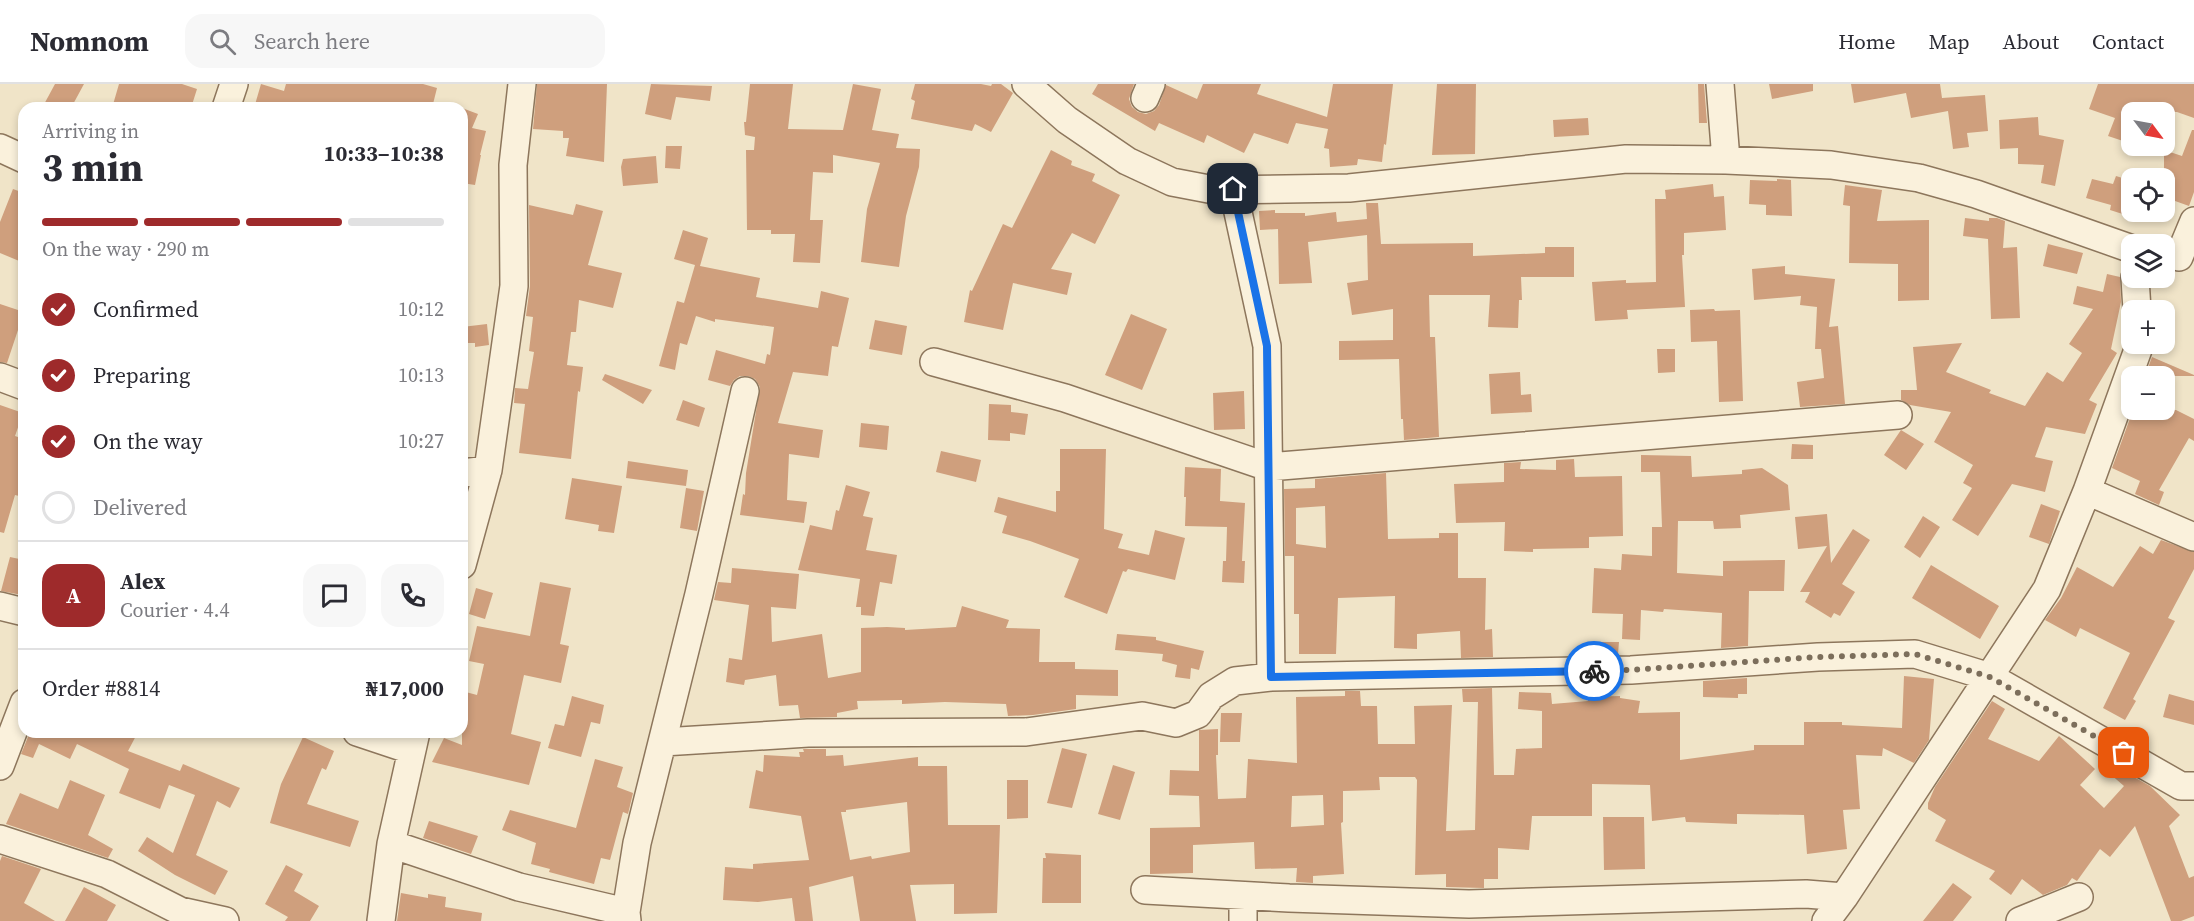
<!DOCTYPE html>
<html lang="en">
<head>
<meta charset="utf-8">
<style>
  :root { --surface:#fff; --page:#f7f7f7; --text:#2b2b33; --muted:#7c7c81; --line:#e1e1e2; --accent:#9e2a2b }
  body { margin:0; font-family:"Source Serif 4",serif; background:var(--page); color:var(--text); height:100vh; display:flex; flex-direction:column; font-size:22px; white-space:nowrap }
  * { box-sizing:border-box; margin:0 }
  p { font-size:20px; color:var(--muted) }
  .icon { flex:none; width:33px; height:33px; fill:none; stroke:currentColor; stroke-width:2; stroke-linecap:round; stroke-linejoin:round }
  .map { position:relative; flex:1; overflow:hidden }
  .details { position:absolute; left:18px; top:18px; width:450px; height:636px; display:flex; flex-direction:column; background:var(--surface); border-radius:18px; box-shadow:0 3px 9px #0003 }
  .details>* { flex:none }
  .needle { width:39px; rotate:122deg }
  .fabs { position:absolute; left:2121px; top:18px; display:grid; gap:12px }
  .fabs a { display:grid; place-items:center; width:54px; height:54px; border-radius:12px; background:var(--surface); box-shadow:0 3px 9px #0003; font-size:30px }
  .pin { position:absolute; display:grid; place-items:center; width:51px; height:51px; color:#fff; margin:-26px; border-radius:12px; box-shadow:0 3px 9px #0006 }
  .courier { position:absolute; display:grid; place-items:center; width:60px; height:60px; margin:-30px; border:4px solid #1a73e8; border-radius:50%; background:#fff; color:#222; box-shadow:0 2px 8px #0007 }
  .head em { font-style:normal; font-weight:700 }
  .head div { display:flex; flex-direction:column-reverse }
  .head { display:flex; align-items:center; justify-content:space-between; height:102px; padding:0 24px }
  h1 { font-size:39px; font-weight:700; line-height:45px }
  .bar { display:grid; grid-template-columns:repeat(4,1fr); gap:9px 6px; align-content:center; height:72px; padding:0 24px }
  .bar i { height:8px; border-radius:4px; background:var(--line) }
  .bar .current { background:var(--accent) }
  .bar p { grid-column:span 4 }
  .line { display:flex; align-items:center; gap:15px; padding:0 24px; border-top:2px solid var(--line) }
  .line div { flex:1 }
  .round { display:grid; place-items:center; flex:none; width:63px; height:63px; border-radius:18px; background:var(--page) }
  ol { padding:0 24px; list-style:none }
  li { display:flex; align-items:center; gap:18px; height:66px }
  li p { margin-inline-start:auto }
  li .icon { padding:6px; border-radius:50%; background:var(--accent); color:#fff; stroke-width:4 }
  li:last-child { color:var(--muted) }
  li i { width:33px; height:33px; border:3px solid var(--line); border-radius:50% }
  header { display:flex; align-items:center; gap:36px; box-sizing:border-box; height:84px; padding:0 30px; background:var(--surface); border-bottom:2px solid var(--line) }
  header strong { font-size:28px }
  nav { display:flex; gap:33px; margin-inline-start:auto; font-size:21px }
  .search { width:420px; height:54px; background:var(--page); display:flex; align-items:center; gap:15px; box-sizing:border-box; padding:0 21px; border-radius:18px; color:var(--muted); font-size:22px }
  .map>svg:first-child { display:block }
  .building { fill:#cf9f7d; fill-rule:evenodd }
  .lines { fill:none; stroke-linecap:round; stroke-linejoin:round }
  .minor-casing { stroke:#8d765c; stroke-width:30 }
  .minor { stroke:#faf1dc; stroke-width:27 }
  .done { stroke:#7c6e5b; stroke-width:6; stroke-dasharray:0 10.8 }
  .route { stroke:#1a73e8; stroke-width:8 }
</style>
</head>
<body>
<header>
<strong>Nomnom</strong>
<div class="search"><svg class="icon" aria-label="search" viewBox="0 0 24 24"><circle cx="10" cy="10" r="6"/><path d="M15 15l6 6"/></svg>Search here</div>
<nav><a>Home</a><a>Map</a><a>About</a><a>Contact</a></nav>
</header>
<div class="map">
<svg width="2194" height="837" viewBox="0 0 2194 837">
  <rect width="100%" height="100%" fill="#f0e4c8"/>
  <!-- building -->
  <path class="building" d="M55 0H84L71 24H42Z
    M119 0H182L197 5 191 24H112Z
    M261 0 284 7 286 0H423L437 4 432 24H254Z
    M537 0H607L604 78 566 72 569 54H563V47L533 45Z
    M651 0 712 2 710 17 676 13 671 36 645 30Z
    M750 0H793L788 45 843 46 853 0 881 5 872 46 899 50 896 64 920 65 919 83 906 132 899 183 861 178 867 125 880 79 833 71V89L813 88 810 136H823L820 179 793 178 795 150H771V146H747L746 66H754L755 53 745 51 744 38H746Z
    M915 0H981L991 2 992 0H1001L1013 9 991 48 975 40 972 47 911 35 915 17 911 15Z
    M1098 0H1134L1129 15 1132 23 1138 28 1146 30 1154 27 1159 21 1166 1 1197 15 1203 0H1261L1257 10 1327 33 1333 0H1393L1386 61 1384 60 1382 78 1358 75 1357 81 1330 83 1329 65 1324 64 1328 45 1296 39 1288 60 1254 49 1244 69 1207 51 1204 59 1159 39 1155 47 1092 10Z
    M1437 0H1476L1475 70 1432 71Z
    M1698 0H1704L1707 39H1699Z
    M1769 0H1813V7L1772 15Z
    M1851 0H1940L1942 14 1985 11 1988 47 1967 49 1969 63 1953 65 1948 27 1911 34 1906 9 1854 19Z
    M2098 0H2194V34L2177 28H2132V60L2108 52 2115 34 2089 25Z
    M462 24 478 30 472 44 486 47 480 71H481L475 101 462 99Z
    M2038 33 2039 51 2064 56 2055 102 2041 99 2044 81 2018 80V64L2000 65 1999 36Z
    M1588 34 1589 51 1554 53 1553 36Z
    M2192 46H2194V108L2189 122 2164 113V66L2182 72Z
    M666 62H682L680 85 665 84Z
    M1051 66 1072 77 1071 81 1095 90 1092 97 1120 111 1095 160 1072 149 1051 185 1072 189 1067 211 1013 199 1003 246 964 238 970 206 972 207 1003 140 1012 144Z
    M656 72 658 99 623 102 621 83 623 75Z
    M2116 92 2132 97V133L2110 126 2111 121 2086 114 2092 95 2113 100Z
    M1777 95 1791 96 1792 132 1766 131V121L1749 120 1750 96 1777 97Z
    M1713 100 1714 113 1724 112 1726 146 1684 149V171H1682L1685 223 1627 226 1628 235 1595 237 1592 198 1626 196V199L1656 198 1655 115H1666L1665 106Z
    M1845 101 1882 106 1877 137 1929 136V216L1898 217V180L1849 179 1850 122 1843 121Z
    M13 105 24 109V179L0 169V138Z
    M1366 119H1378L1381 160 1473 159V172L1545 169V163H1574V193H1521L1522 216H1519L1518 244 1488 243 1490 211H1429L1430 253H1435L1439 353 1404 356 1403 335H1401L1399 275 1339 276V257L1393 256V225L1352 231 1347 199 1368 196 1367 151 1308 158 1312 199 1279 200 1278 145 1260 146 1259 127 1275 126V129H1305V132L1336 128 1337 138 1367 135Z
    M576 120 603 127 588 181 622 189 613 224 579 216 576 248H571L567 281 583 283 580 308 578 307 571 375 519 369 525 320 514 319 515 304 528 305 534 268 529 267 533 233 526 232 530 202 529 121 573 131Z
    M1965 134 1989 137V134H1997L2005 137 2003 164 2017 163 2020 234 1991 235 1988 155 1963 152Z
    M683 146 708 154 700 182 760 194 756 213 818 224 821 207 849 214 838 263 832 262 828 292 793 288 778 339 823 346 819 374 789 370 787 416 807 418 804 439 740 431 743 410 745 411 746 389 760 303 755 295 748 292H740L734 296 730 302 708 296 716 266 765 280 767 270 770 271 774 243 715 235V238L696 232 687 261 680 259 675 286 659 282 677 217 684 219 695 181 674 175Z
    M2048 160 2083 169 2077 190 2043 182Z
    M1785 182V190L1835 195 1829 243 1838 242 1845 320 1800 323 1797 298 1824 294 1821 265H1815L1817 223 1800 221 1801 212 1754 216 1752 185Z
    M2107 190 2120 193 2121 218 2111 265 2117 269 2089 316 2097 320 2085 350 2046 343 2035 373 2053 377 2045 408 2012 400 1978 452 1952 436 1972 404 1963 399 1973 381 1934 358 1951 328 1910 321 1901 316V306H1917L1913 263 1962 259 1946 288 1991 306 1989 309 2025 322 2047 288 2063 298 2082 269 2069 260 2093 225 2073 220 2077 202 2103 208Z
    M0 220 24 228 7 279 0 278Z
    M1714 225 1715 227 1740 226 1743 317 1719 318 1717 257 1691 258 1690 226Z
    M1131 230 1167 245 1142 306 1105 291Z
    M875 236 907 242 902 271 869 265Z
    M487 240 489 261 475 263V259H462V243Z
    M1657 265H1675V288L1658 289Z
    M2152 273 2194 291V292H2145Z
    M1520 288 1521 311 1531 310 1532 328 1491 330 1489 290Z
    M605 290 652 306 643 320 602 296Z
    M1244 307 1245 345 1214 346 1213 309Z
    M683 316 705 324 699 343 676 336Z
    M989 320 1011 321V328L1028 330 1025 351 1010 349V357L988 356Z
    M0 321 23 329 15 352 24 355V394L19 412 15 411 4 449 0 448Z
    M2133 326H2176L2194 335V357L2189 354 2159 406 2164 408 2159 421 2135 410 2140 397 2112 384Z
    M861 339 889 342 887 366 859 363Z
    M1901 346 1924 360 1906 386 1884 371Z
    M1792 360 1813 361V375H1791Z
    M1060 365H1106L1104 445 1123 450 1118 464 1149 471 1155 446 1185 454 1175 496 1128 485 1126 488 1123 487 1107 530 1064 513 1079 475 1030 457 1002 449 1007 432 994 428 998 413 1056 428V407H1060Z
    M941 367 981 376 976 398 936 388Z
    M1641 371 1691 372 1692 393 1742 390V386L1762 384 1788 401 1790 426 1740 431 1741 444 1714 445 1713 437H1678L1677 489 1723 492V477L1785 476 1784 507H1749L1748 562 1721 564 1722 529 1664 525 1663 528 1641 526 1640 556 1622 555 1623 530 1592 529 1594 484 1621 486 1622 470 1652 472V443H1662L1660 388H1641Z
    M1574 375 1575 393 1622 392 1623 452 1589 453V464L1533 465V468L1504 467 1505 438 1456 439 1454 400 1504 398V379L1521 378 1520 385 1556 386V376Z
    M628 377 688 386 686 402 626 394Z
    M1185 383 1221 385 1220 417 1245 419 1242 477H1245L1244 499 1222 498 1223 477H1226L1227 443 1185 442 1186 413H1184Z
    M1386 389 1388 455 1439 454V449H1458V494H1486L1485 546 1492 545 1493 573 1461 574 1460 547 1417 550V565L1394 564 1395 512 1338 514 1336 570H1299V530H1294V472H1285L1284 405 1315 404V395ZM1325 422 1326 464 1296 460V424Z
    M572 394 622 402 614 449 598 447 599 441 565 435Z
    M846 401 870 408 863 432 873 434 866 466 897 471 892 500 880 498 874 532 861 531V523H856L860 495 798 486 810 441 832 446 836 426 839 427Z
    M686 404 704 407 697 447 680 444Z
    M2041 420 2060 427 2049 460 2029 453Z
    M1827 430 1831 479 1853 445 1870 456 1842 500 1855 508 1840 532 1834 529 1831 534 1805 518 1810 508H1800L1827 462 1798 465 1795 433Z
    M1923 432 1940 443 1920 474 1904 463Z
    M2161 456 2194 468V485L2168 534 2175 537 2133 615 2136 617 2125 636 2103 624 2130 569 2080 544 2076 553 2045 536 2061 514 2077 483 2113 503 2140 462 2153 470Z
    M10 473 24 476V502L22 511 1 507Z
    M1931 481 1999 522 1980 555 1912 514Z
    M732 484 799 490 796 525 771 523 772 558 822 550 828 594 861 588V544L887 543 905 544V546L956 543 962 522 1009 536 1006 544 1040 545 1039 578H1075V585L1118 586V612L1076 611V625L1033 631 1008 632 1006 620 945 618 902 620V616L857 617 858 625 837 629V633L800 634 798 621 779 622 776 591 745 596 744 601 726 598 729 574 742 576 749 521 714 516 718 498 731 499Z
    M540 498 571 504 560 560 569 562 561 599 524 591 511 650 541 658 529 701 432 678 444 654 462 661V607L477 611 484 580 469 577 477 542 530 552Z
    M476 504 493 509 485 535 469 530Z
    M1117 550 1156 553V556L1204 567 1199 586 1191 584 1190 595 1175 593 1177 581 1162 577 1163 570 1115 566Z
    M1596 558H1619L1618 570 1596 571Z
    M1904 592 1934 595 1929 656 1914 679 1883 664 1882 672 1856 671 1860 725 1843 726 1847 765 1807 770 1804 731 1737 730V740L1686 738 1685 733 1652 737 1650 701 1592 700V732H1532L1529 766 1498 764V795H1484V804L1446 803V790L1415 791 1417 696 1415 693H1379L1380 706 1343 707V738L1341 739 1344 790 1313 792V799L1296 798 1297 784 1255 785 1254 758 1193 761V789L1150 790V744L1200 743 1199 712 1169 711 1170 686 1199 687V646L1218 645V671H1216L1218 715 1246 714 1248 675 1297 679 1296 613 1345 612V607H1360L1361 622H1377L1378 660H1415L1414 622 1452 621 1446 747 1475 746 1478 618H1463L1462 605 1492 604 1494 691H1514L1516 665 1542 664V627L1518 625 1519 608 1551 609 1552 620 1588 617V613L1620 612V614L1640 617 1638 629 1680 628V676L1754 666V661H1804V638H1842V641L1902 644ZM1323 711 1324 741 1291 743 1292 712Z
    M1747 594V610H1738V614L1703 613V597Z
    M2169 610 2194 617V641L2163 633Z
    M572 612 604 621 600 640 591 638 581 673 548 664 555 640 564 642Z
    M1992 617 2005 625 1988 655 2039 677 2059 652 2095 685 2080 701 2104 724 2124 702 2102 683 2107 678 2150 702 2180 731 2169 742 2189 794 2194 792V832L2181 837H2171L2135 742 2110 773 2100 765 2077 797 2072 794 2067 801 2043 811 2022 795 2011 811 1989 795 1995 787 1935 757 1946 736 1928 725V719L1935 703Z
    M1221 629H1242L1240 658H1220Z
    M30 648H138L128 667 180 687 183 680 240 704 230 724 217 717 196 771 228 787 215 811 175 791 138 767 147 753 173 769 195 711 169 701 160 725 119 709 129 685 77 660 70 675 39 660 33 674 21 670Z
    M303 653 334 667 326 686 322 684 307 720 359 737 350 763 270 739 281 700Z
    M1062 664 1087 670 1072 724 1047 719Z
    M803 665H826V672L843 671 844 682 918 673V682H947L948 741H1000L997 829 954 830V800L910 801 916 837H860L853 792 809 803 813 837H795L792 814 758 818 723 816 725 783 753 785V780L809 776 801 732 749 724 756 686 763 688 764 671 800 673 799 668H804ZM907 718 910 768 872 775 871 772 850 776 841 728H846V726Z
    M595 675 623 683 617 703 633 709 628 730 623 728 610 776 601 774 594 800 549 788 550 785 531 780 536 759 502 746 510 726 576 744Z
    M1113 681 1135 688 1120 736 1098 730Z
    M70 696 105 711 88 751 113 765 108 774 6 740 20 709 58 725Z
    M1007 696H1028V734L1007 735Z
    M1603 733H1644L1645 785 1604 786Z
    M429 737 478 752 471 770 423 754Z
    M1045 769 1081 771V819H1042L1043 774H1046Z
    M2 772 41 785 24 819 55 837H0V777Z
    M286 781 303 790 294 807 319 822 310 837H285L288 833 265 820Z
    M1953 799 1972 813 1953 837H1923Z
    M84 803 116 821 107 837H65Z
    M401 809 428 814V810L446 813 445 823 482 829 481 837H397Z"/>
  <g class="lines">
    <defs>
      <path id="minor" d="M1026 0 1067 36 1127 77 1172 98 1214 106 1349 104 1626 75 1726 76 1831 81 1919 94 1976 110 2132 165
        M1720 0 1726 76
        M1145 14 1151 0
        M226 24 234 0
        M0 64 24 75
        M1233 105 1267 262 1271 593
        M2179 173 2194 137
        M2135 194 2137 226
        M934 278 1065 314 1268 383 1898 331
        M0 293 24 302
        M462 389 488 386
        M2087 407 2194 453
        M462 481 488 386 514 202 513 81 522 0
        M0 522 24 528
        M357 648 411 666
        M663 658 808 649 1026 648 1142 632 1176 639 1198 630 1211 612 1235 597 1271 593 1631 586 1818 573 1915 570 1990 593 2181 702H2194
        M0 682 24 619
        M0 755 107 790 180 827 225 837
        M391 760 519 803 626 828
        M1145 806 1289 814 1469 820 1806 810 1844 813
        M381 837 391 760 416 648
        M627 837 626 828 637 759 699 510 745 307
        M1243 837V812
        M1826 837 1844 813 2047 505 2087 407 2140 260
        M2020 837 2079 813"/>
    </defs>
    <!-- minor casing -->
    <use href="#minor" class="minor-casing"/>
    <!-- minor -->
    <use href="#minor" class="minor"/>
  </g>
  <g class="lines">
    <!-- done -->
    <path class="done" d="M1594 587 1630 586 1818 573 1915 570 1990 593 2124 669"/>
    <!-- route -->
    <path class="route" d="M1233 105 1267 262 1271 593 1594 587"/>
  </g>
</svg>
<div class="fabs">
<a><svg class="needle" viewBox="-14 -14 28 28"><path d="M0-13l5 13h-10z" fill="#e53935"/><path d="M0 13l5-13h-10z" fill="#7c7c81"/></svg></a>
<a><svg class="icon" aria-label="locate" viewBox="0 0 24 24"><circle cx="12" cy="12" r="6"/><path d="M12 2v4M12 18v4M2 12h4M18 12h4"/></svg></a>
<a><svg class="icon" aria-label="layers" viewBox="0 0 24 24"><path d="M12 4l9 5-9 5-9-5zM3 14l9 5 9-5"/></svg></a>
<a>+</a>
<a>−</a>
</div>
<div class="pin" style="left:2124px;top:669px;background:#ea580c"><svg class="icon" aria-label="bag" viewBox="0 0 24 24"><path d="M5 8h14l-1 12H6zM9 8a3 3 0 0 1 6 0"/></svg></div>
<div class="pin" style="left:1233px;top:105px;background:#1f2937"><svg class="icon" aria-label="home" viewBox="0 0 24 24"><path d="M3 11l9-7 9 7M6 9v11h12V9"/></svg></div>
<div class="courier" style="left:1594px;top:587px"><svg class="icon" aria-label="bike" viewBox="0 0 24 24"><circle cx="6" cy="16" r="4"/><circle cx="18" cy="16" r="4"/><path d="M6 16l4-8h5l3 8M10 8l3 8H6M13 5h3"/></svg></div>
<section class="details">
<div class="head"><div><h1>3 min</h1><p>Arriving in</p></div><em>10:33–10:38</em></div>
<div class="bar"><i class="current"></i><i class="current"></i><i class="current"></i><i></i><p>On the way · 290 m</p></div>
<ol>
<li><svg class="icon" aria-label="check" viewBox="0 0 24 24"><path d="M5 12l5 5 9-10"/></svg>Confirmed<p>10:12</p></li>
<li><svg class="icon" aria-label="check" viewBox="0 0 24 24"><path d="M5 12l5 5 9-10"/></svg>Preparing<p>10:13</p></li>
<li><svg class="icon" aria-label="check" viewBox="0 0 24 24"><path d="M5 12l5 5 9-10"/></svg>On the way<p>10:27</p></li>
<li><i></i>Delivered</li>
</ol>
<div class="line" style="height:108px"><b class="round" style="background:var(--accent);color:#fff">A</b><div><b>Alex</b><p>Courier · 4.4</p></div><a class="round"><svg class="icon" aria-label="chat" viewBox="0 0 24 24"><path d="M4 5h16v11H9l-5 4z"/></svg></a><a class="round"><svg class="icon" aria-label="phone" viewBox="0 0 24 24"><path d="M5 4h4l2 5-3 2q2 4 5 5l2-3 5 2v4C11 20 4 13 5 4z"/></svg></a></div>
<div class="line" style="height:78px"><div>Order #8814</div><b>₦17,000</b></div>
</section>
</div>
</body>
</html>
